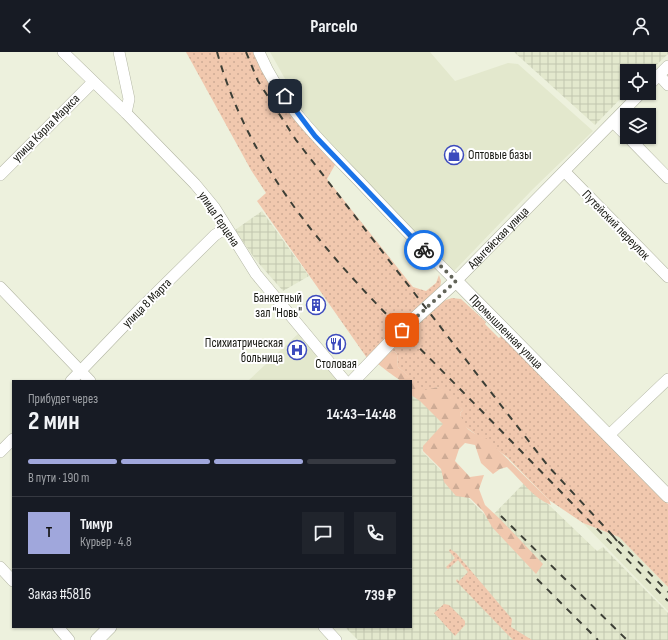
<!DOCTYPE html>
<html lang="ru">
<head>
<meta charset="utf-8">
<style>
  :root { --surface:#171b24; --page:#20242c; --text:#f1f3f6; --muted:#9ea1a6; --line:#363941; --accent:#a0a7dc }
  body { margin:0; font-family:"Sofia Sans Condensed",sans-serif; background:var(--page); color:var(--text); height:100vh; display:flex; flex-direction:column; font-size:15px; white-space:nowrap }
  * { box-sizing:border-box; margin:0 }
  p { font-size:13px; color:var(--muted) }
  .icon { flex:none; width:22px; height:22px; fill:none; stroke:currentColor; stroke-width:2; stroke-linecap:round; stroke-linejoin:round }
  .map { position:relative; flex:1; overflow:hidden }
  .side { position:absolute; left:12px; top:328px; width:400px; height:248px; display:flex; flex-direction:column; background:var(--surface); border-radius:0px; box-shadow:0 1px 3px #0004 }
  .side>* { flex:none }
  .tools { position:absolute; left:620px; top:12px; display:grid; gap:8px }
  .tools a { display:grid; place-items:center; width:36px; height:36px; border-radius:0px; background:var(--surface); box-shadow:0 1px 3px #0004; font-size:20px }
  .pin { position:absolute; display:grid; place-items:center; width:34px; height:34px; color:#fff; margin:-17px; border-radius:8px; box-shadow:0 2px 6px #0006 }
  .courier { position:absolute; display:grid; place-items:center; width:40px; height:40px; margin:-20px; border:3px solid #1a73e8; border-radius:50%; background:#fff; color:#222; box-shadow:0 1px 5px #0007 }
  .headline em { font-style:normal; font-weight:700 }
  .headline div { display:flex; flex-direction:column-reverse }
  .headline { display:flex; align-items:center; justify-content:space-between; height:68px; padding:0 16px }
  h1 { font-size:26px; font-weight:700; line-height:30px }
  .bar { display:grid; grid-template-columns:repeat(4,1fr); gap:6px 4px; align-content:center; height:48px; padding:0 16px }
  .bar i { height:5px; border-radius:3px; background:var(--line) }
  .bar .current { background:var(--accent) }
  .bar p { grid-column:span 4 }
  .line { display:flex; align-items:center; gap:10px; padding:0 16px; border-top:1px solid var(--line) }
  .line div { flex:1 }
  .round { display:grid; place-items:center; flex:none; width:42px; height:42px; border-radius:0px; background:var(--page) }
  header { display:flex; justify-content:space-between; align-items:center; height:52px; padding:0 16px; background:var(--surface); font-size:18px; font-weight:700 }
  .map>svg:first-child { display:block }
  .built { fill:#e3e8cd }
  .industrial { fill:url(#industrial-grid) }
  .grass { fill:url(#grass-dots) }
  .forest { fill:url(#forest-firs) }
  .lines { fill:none; stroke-linecap:round; stroke-linejoin:round }
  .minor-casing { stroke:#b3b6a4; stroke-width:12 }
  .major-casing { stroke:#b3b6a4; stroke-width:14 }
  .minor { stroke:#fff; stroke-width:11 }
  .major { stroke:#fff; stroke-width:13 }
  .rail { stroke:#3d3f36; stroke-width:2; stroke-dasharray:7 7; stroke-linecap:butt }
  .done { stroke:#626459; stroke-width:4; stroke-dasharray:0 7.2 }
  .route { stroke:#1a73e8; stroke-width:5 }
  .labels { text-anchor:middle; dominant-baseline:central; stroke-width:4; stroke-linejoin:round; paint-order:stroke }
  .street-label { font-size:13px; fill:#171812; stroke:#fff }
  .poi-label { font-size:13px; fill:#171812; stroke:#fff; text-anchor:end }
</style>
</head>
<body>
<header><svg class="icon" aria-label="back" viewBox="0 0 24 24"><path d="M15 5l-7 7 7 7"/></svg>Parcelo<svg class="icon" aria-label="person" viewBox="0 0 24 24"><circle cx="12" cy="8" r="4"/><path d="M4 21q1-7 8-7t8 7"/></svg></header>
<div class="map">
<svg width="668" height="588" viewBox="0 0 668 588">
  <defs>
    <pattern id="industrial-grid" width="8" height="8" patternUnits="userSpaceOnUse"><rect width="8" height="8" fill="#e3e8cd"/><path d="M0 4h8M4 0v8" fill="none" stroke="#c2c6af"/></pattern>
    <pattern id="grass-dots" width="8" height="8" patternUnits="userSpaceOnUse"><rect width="8" height="8" fill="#f1c8ae"/><path d="M2 2h.1M6 6h.1" fill="none" stroke="#ceab95" stroke-width="1.8" stroke-linecap="round"/></pattern>
    <pattern id="forest-firs" width="22" height="20" patternUnits="userSpaceOnUse"><rect width="22" height="20" fill="#f1c8ae"/><path d="M5 1l3.5 6h-7zM16 11l3.5 6h-7z" fill="#ceab95"/></pattern>
  </defs>
  <rect width="100%" height="100%" fill="#edf1dd"/>
  <!-- built -->
  <path class="built" d="M270 0H430L455 29 508 11 518 12 593 79 533 137 454 219 409 177 329 92 303 59Z
    M298 282 337 327 336 329H248Z
    M583 471 619 485 668 535V559Z"/>
  <!-- industrial -->
  <path class="industrial" d="M514 0H668V2L649 20 627 19V40L595 73Z
    M262 159 309 224 283 239 255 207 235 178Z
    M411 339 448 373 422 399 489 467 525 430 597 499 603 495 668 561V588H358L345 575H411Z"/>
  <!-- grass -->
  <path class="grass" d="M186 0H256L336 111 327 127 413 235 426 239 436 231 439 223 441 229 440 236 367 306 257 149 266 141 251 118Z
    M452 246 461 247 486 270 485 272 499 286 501 284 668 452V535L619 485 583 471 549 448 507 405 463 373 460 361 463 358 438 335 425 339 398 315 397 302 394 299 385 303 440 250Z
    M450 497 456 501 512 567 511 575 532 588H513L456 529 457 527 459 529 468 520 458 508 448 517 446 515 455 506 449 499Z
    M444 552 449 553 465 569V573L455 584 434 561Z"/>
  <!-- forest -->
  <path class="forest" d="M394 299 397 302 398 315 425 338 438 335 446 338 463 358 460 361C464 376 470 381 485 385L549 448 551 453C533 446 521 428 507 415L500 417 493 422 481 411 475 393 465 391 459 397 455 409 470 425 484 423 479 437 485 453 501 468 543 512 536 522 492 475 483 459 470 446 456 444 444 430 441 417 423 399V394L443 372 420 349 411 343V329C408 329 404 330 401 329 398 327 380 314 377 311L385 303Z"/>
  <g class="lines">
    <defs>
      <g id="minor">
        <path d="M63 0 126 61 195 132 214 155 256 222 345 329"/>
        <path d="M119 0 129 47 126 61"/>
        <path id="s1" d="M259 0C280 51 322 91 359 129 391 163 423 197 456 229L641 41"/>
        <path d="M659 23 668 33"/>
        <path d="M649 33 668 14"/>
        <path d="M613 70 627 84"/>
        <path d="M628 85 668 126"/>
        <path d="M565 120 668 225"/>
        <path d="M0 123 93 30"/>
        <path d="M0 235 90 329"/>
        <path d="M71 329 141 256 215 183 226 176"/>
        <path d="M608 384 668 327"/>
        <path d="M0 400 13 387"/>
        <path d="M0 515 13 529"/>
        <path d="M58 575 69 588"/>
        <path d="M324 575 336 588"/>
      </g>
      <g id="major">
        <path id="s2" d="M353 329 402 278 456 229 668 444"/>
        <path d="M97 588 110 575"/>
      </g>
    </defs>
    <!-- minor casing -->
    <use href="#minor" class="minor-casing"/>
    <!-- major casing -->
    <use href="#major" class="major-casing"/>
    <!-- minor -->
    <use href="#minor" class="minor"/>
    <!-- major -->
    <use href="#major" class="major"/>
    <!-- rail -->
    <path class="rail" d="M217 0C257 142 361 236 461 338 530 408 599 479 668 549
      M246 0 258 29 296 88 548 414 613 484
      M501 464 627 588
      M617 489 613 484 668 540
      M537 527 598 588"/>
  </g>
  <g class="lines">
    <!-- done -->
    <path class="done" d="M402 278 456 229 424 198"/>
    <!-- route -->
    <path class="route" d="M285 44 315 84 424 198"/>
  </g>
  <!-- icons -->
  <defs>
    <symbol id="shop-ring" viewBox="-11 -11 22 22"><circle r="9.5" fill="#fff" stroke="#3c4abd" stroke-width="1.5"/><path d="M-5-2.5h2.3a2.7 3.5 0 0 1 5.4 0H5L5.5 6h-11ZM-1.5-2.5h3a1.5 2.3 0 0 0-3 0Z" fill="#3c4abd"/></symbol>
    <symbol id="building-ring" viewBox="-11 -11 22 22"><circle r="9.5" fill="#fff" stroke="#3c4abd" stroke-width="1.5"/><path d="M-4-6H4V6H1V3H-1V6H-4ZM-2.5-4.3h1.7v1.8h-1.7ZM.8-4.3h1.7v1.8H.8ZM-2.5-1h1.7V.8h-1.7ZM.8-1h1.7V.8H.8Z" fill="#3c4abd"/></symbol>
    <symbol id="restaurant-ring" viewBox="-11 -11 22 22"><circle r="9.5" fill="#fff" stroke="#3c4abd" stroke-width="1.5"/><path d="M-5-6h1v4h1v-4h1v4h1v-4h1v5L-1.5 .5V6h-2V.5L-5-1ZM5-6V6H3V1.5H1.5Q1.5-4 5-6Z" fill="#3c4abd"/></symbol>
    <symbol id="hospital-ring" viewBox="-11 -11 22 22"><circle r="9.5" fill="#fff" stroke="#3c4abd" stroke-width="1.5"/><path d="M-5-5h3v3.5h4V-5h3V5h-3V1.5h-4V5h-3Z" fill="#3c4abd"/></symbol>
  </defs>
  <g fill-rule="evenodd">
    <use href="#shop-ring" x="443" y="92" width="22" height="22"/>
    <use href="#building-ring" x="305" y="242" width="22" height="22"/>
    <use href="#restaurant-ring" x="325" y="281" width="22" height="22"/>
    <use href="#hospital-ring" x="286" y="287" width="22" height="22"/>
  </g>
  <g class="labels">
    <!-- street labels -->
    <g class="street-label">
      <text transform="translate(46 76) rotate(-45)">улица Карла Маркса</text>
      <text transform="translate(219 167) rotate(56)">улица Герцена</text>
      <text transform="translate(616 173) rotate(46)">Путейский переулок</text>
      <text stroke="none"><textPath href="#s1" startOffset="364">Адыгейская улица</textPath></text>
      <text transform="translate(147 251) rotate(-45)">улица 8 Марта</text>
      <text stroke="none"><textPath href="#s2" startOffset="215">Промышленная улица</textPath></text>
    </g>
    <!-- poi labels -->
    <g class="poi-label">
      <text x="468" y="103" text-anchor="start">Оптовые базы</text>
      <text x="302" y="246">Банкетный<tspan x="302" dy="15">зал "Новь"</tspan></text>
      <text x="283" y="291">Психиатрическая<tspan x="283" dy="15">больница</tspan></text>
      <text x="336" y="312" text-anchor="middle">Столовая</text>
    </g>
  </g>
</svg>
<div class="tools">
<a><svg class="icon" aria-label="locate" viewBox="0 0 24 24"><circle cx="12" cy="12" r="6"/><path d="M12 2v4M12 18v4M2 12h4M18 12h4"/></svg></a>
<a><svg class="icon" aria-label="layers" viewBox="0 0 24 24"><path d="M12 4l9 5-9 5-9-5zM3 14l9 5 9-5"/></svg></a>
</div>
<div class="pin" style="left:402px;top:278px;background:#ea580c"><svg class="icon" aria-label="bag" viewBox="0 0 24 24"><path d="M5 8h14l-1 12H6zM9 8a3 3 0 0 1 6 0"/></svg></div>
<div class="pin" style="left:285px;top:44px;background:#1f2937"><svg class="icon" aria-label="home" viewBox="0 0 24 24"><path d="M3 11l9-7 9 7M6 9v11h12V9"/></svg></div>
<div class="courier" style="left:424px;top:198px"><svg class="icon" aria-label="bike" viewBox="0 0 24 24"><circle cx="6" cy="16" r="4"/><circle cx="18" cy="16" r="4"/><path d="M6 16l4-8h5l3 8M10 8l3 8H6M13 5h3"/></svg></div>
<section class="side">
<div class="headline"><div><h1>2 мин</h1><p>Прибудет через</p></div><em>14:43–14:48</em></div>
<div class="bar"><i class="current"></i><i class="current"></i><i class="current"></i><i></i><p>В пути · 190 m</p></div>
<div class="line" style="height:72px"><b class="round" style="background:var(--accent);color:#111">Т</b><div><b>Тимур</b><p>Курьер · 4.8</p></div><a class="round"><svg class="icon" aria-label="chat" viewBox="0 0 24 24"><path d="M4 5h16v11H9l-5 4z"/></svg></a><a class="round"><svg class="icon" aria-label="phone" viewBox="0 0 24 24"><path d="M5 4h4l2 5-3 2q2 4 5 5l2-3 5 2v4C11 20 4 13 5 4z"/></svg></a></div>
<div class="line" style="height:52px"><div>Заказ #5816</div><b>739 ₽</b></div>
</section>
</div>
</body>
</html>
